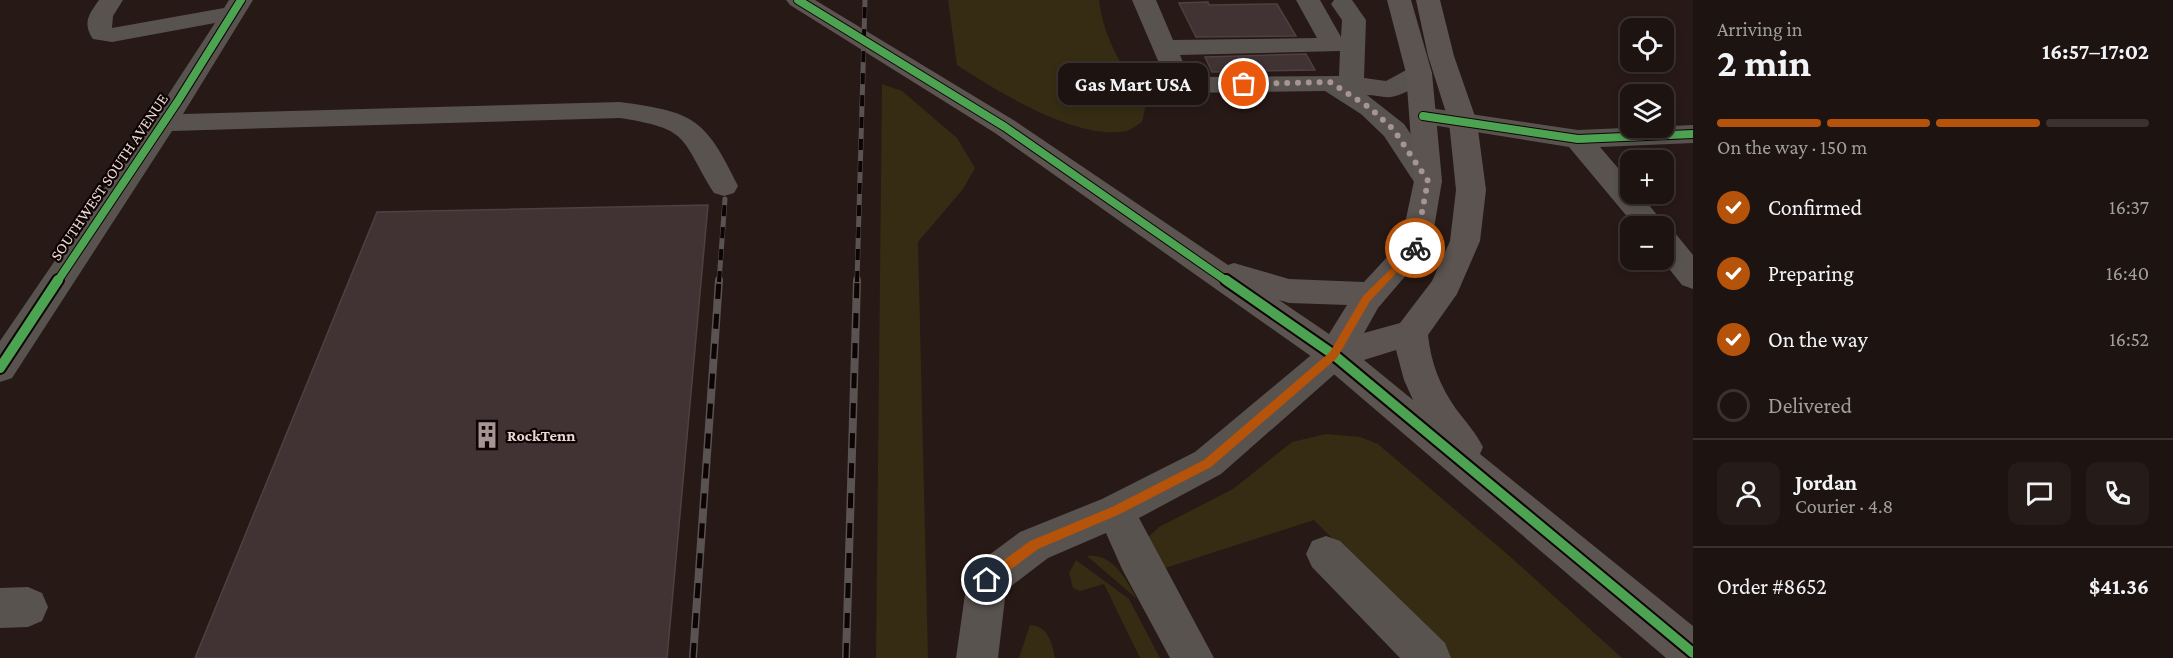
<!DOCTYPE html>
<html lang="en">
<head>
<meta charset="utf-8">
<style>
  :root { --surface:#1d1310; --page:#251c19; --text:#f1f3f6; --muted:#a09e9f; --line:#3b3230; --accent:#b45309 }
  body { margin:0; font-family:"Crimson Pro",serif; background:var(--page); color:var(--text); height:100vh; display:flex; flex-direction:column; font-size:22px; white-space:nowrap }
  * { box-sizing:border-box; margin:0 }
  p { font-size:20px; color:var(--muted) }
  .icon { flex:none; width:33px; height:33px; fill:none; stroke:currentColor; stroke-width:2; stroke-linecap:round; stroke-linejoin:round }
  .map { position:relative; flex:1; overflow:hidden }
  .sheet { display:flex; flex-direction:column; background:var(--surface); width:480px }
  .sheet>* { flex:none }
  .buttons { position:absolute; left:1620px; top:18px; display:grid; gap:12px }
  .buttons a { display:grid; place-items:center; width:54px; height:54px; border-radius:12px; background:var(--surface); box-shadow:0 3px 9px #0003,0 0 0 2px var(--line); font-size:30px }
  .pin { position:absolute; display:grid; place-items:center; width:51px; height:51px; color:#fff; margin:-26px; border:3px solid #fff; border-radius:50%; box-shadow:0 2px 6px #0007 }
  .courier { position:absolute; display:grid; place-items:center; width:60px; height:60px; margin:-30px; border:4px solid #b45309; border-radius:50%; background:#fff; color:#222; box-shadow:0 2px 8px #0007 }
  .bubble { position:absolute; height:42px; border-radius:12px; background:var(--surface); box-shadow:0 3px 9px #0003,0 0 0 2px var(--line); font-size:20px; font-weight:700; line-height:42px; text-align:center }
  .headline em { font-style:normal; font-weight:700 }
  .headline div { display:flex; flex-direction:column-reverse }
  .headline { display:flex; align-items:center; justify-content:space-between; height:102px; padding:0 24px }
  h1 { font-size:39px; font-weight:700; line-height:45px }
  .bar { display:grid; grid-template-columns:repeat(4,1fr); gap:9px 6px; align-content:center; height:72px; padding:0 24px }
  .bar i { height:8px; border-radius:4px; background:var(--line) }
  .bar .current { background:var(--accent) }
  .bar p { grid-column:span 4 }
  .line { display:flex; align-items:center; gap:15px; padding:0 24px; border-top:2px solid var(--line) }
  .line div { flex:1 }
  .round { display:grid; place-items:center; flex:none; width:63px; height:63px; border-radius:12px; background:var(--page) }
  ol { padding:0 24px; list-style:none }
  li { display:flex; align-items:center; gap:18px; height:66px }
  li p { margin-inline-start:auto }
  li .icon { padding:6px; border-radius:50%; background:var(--accent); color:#fff; stroke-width:4 }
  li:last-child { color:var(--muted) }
  li i { width:33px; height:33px; border:3px solid var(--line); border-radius:50% }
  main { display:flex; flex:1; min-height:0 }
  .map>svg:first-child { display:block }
  .green { fill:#352c13 }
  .building { fill:#413234; stroke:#4d4141; stroke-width:1.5 }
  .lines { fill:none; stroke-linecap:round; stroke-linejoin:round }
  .minor { fill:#595350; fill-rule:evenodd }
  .major { fill:#5b5451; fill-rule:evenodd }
  .rail-far1-casing { stroke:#595351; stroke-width:5 }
  .rail-casing { stroke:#595351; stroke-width:8 }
  .rail-far1 { stroke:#0e0403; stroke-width:4; stroke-dasharray:11; stroke-linecap:butt }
  .rail { stroke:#0e0403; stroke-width:5; stroke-dasharray:15; stroke-linecap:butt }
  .cycleway-far1-casing { stroke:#0e0403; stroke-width:10 }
  .cycleway-casing { stroke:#0e0403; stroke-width:14 }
  .cycleway-far1 { stroke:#4ca352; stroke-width:8 }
  .cycleway { stroke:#4ca352; stroke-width:10 }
  .route { fill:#b45309 }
  .done { stroke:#a69592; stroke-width:6; stroke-dasharray:0 10.8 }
  .labels { text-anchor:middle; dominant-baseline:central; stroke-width:4.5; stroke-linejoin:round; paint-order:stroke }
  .street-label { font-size:16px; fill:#ead8d4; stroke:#0e0403 }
  .poi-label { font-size:16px; font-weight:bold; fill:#ead8d4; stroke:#0e0403; text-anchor:start }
</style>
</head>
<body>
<main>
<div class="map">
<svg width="1693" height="658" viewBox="0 0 1693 658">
  <rect width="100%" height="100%" fill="#271916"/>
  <!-- green -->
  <path class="green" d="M948 0H1099C1104 41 1124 69 1146 104L1142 122C1137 125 1131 130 1126 131 1077 141 997 91 957 65Z
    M882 84 902 91 957 138 975 168 963 189 918 242 928 658H876Z
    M1326 434 1360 437 1378 444 1514 560 1622 658H1451L1314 520 1162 569 1143 542 1159 527 1233 489 1292 442Z
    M1087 556C1113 553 1126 579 1137 599Z
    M1076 560 1129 599 1160 658H1140L1104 584 1080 591 1073 588 1069 573Z
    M1030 625C1048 626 1052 642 1055 658H1019Z"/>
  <!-- building -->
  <path class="building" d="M1208 2 1209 5 1277 4 1296 36 1196 37 1179 3Z
    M1306 54 1315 70 1212 72 1205 57Z
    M708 205 667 658H195L377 212Z"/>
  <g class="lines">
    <!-- minor -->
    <path class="minor" d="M99 0H123L113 16 112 28 224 8 229 0H253L183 114 620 102C694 112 705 118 738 186L734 193 724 196 714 193C680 138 691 129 620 118L172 131 12 378 0 382V341L166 98 215 23 112 42 93 39C82 23 89 14 99 0Z
      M1132 0H1156L1173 40 1317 38 1296 0H1320L1341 37 1342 20 1331 4 1334 0H1352L1366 20 1364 78 1386 81 1410 68 1419 65 1428 68 1432 73C1425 83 1404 95 1391 97 1384 98 1375 95 1367 95L1404 124 1442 181 1438 188 1428 191 1418 188 1384 136 1361 114 1325 91 1180 93 1171 91ZM1340 51 1339 76 1189 77 1180 55Z
      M1423 107 1578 130 1693 125V143L1600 147 1630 182V194H1640L1666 226 1664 230 1675 233 1693 255V289L1682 285 1662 260H1664V226H1635L1569 147 1413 122 1410 116 1413 110Z
      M1334 342 1346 346 1351 355 1346 364 1221 474 1139 518 1214 658H1170L1122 569 1106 533 1048 558 1006 590 998 658H956L967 580 973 567 1020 532 1102 499 1195 452 1322 346Z
      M1326 536 1340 541 1445 643 1451 658H1400L1312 567 1306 554 1312 541Z
      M28 587 42 593 48 607 42 621 28 627 0 628V588Z"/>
    <!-- major -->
    <path class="major" d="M786 0H815L1015 121 1228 265 1234 263 1289 279 1364 282 1401 242 1414 181 1406 73 1387 0H1411L1432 73 1442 181 1431 246 1378 308 1364 333 1400 323 1432 281 1450 241 1456 190 1449 122 1428 56 1416 0H1440L1454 56 1477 122 1486 190 1480 241 1457 294 1428 335C1431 363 1440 386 1456 409 1466 422 1476 433 1483 447L1480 454 1693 626V658H1666L1322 364 995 133 790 5ZM1279 300 1289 303 1347 305 1329 334ZM1396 350 1404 380 1413 400 1364 360Z"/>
    <defs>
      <path id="rail-far1" d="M719 282 725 199
        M857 282 865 0"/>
      <path id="rail" d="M693 658 719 280
        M846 658 857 280"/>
    </defs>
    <!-- rail-far1 casing -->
    <use href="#rail-far1" class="rail-far1-casing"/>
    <!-- rail casing -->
    <use href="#rail" class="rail-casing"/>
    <!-- rail-far1 -->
    <use href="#rail-far1" class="rail-far1"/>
    <!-- rail -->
    <use href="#rail" class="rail"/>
    <defs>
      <path id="cycleway-far1" d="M798 0 1005 127 1228 282
        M1423 116 1578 139 1693 134
        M57 282 178 101 241 0"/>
      <path id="cycleway" d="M1226 280 1334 355 1693 653
        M0 368 58 280"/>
    </defs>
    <!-- cycleway-far1 casing -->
    <use href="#cycleway-far1" class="cycleway-far1-casing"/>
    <!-- cycleway casing -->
    <use href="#cycleway" class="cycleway-casing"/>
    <!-- cycleway-far1 -->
    <use href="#cycleway-far1" class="cycleway-far1"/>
    <!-- cycleway -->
    <use href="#cycleway" class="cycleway"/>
  </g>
  <!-- route -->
  <path class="route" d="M1415 245 1418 246V250L1370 301 1337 358 1211 467 1120 514 1038 549 991 584H982V576L1030 541 1112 507 1204 460 1330 352 1363 296Z"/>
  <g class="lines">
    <!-- done -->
    <path class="done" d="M1244 84 1330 82 1370 108 1394 130 1428 181 1415 248"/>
  </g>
  <!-- icons -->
  <defs>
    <symbol id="building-bare" viewBox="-9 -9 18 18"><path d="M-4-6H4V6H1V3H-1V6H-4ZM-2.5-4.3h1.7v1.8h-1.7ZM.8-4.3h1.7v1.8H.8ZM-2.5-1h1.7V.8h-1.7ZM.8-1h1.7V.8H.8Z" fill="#a69592" stroke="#0e0403" stroke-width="2.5" paint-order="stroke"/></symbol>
  </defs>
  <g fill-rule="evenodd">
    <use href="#building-bare" x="468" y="416" width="38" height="38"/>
  </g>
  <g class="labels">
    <!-- street labels -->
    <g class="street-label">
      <text transform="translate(109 177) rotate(-56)">SOUTHWEST SOUTH AVENUE</text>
    </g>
    <!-- poi labels -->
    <g class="poi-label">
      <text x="507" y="435">RockTenn</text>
    </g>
  </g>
</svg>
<div class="buttons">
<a><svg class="icon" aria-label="locate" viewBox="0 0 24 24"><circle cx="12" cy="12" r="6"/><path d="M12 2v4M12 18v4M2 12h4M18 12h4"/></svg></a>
<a><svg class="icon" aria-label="layers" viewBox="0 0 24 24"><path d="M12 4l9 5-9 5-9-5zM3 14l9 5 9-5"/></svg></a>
<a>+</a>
<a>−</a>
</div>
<div class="pin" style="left:1244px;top:84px;background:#ea580c"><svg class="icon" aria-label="bag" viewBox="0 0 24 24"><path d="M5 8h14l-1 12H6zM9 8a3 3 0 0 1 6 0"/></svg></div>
<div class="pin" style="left:987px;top:580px;background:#1f2937"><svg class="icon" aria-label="home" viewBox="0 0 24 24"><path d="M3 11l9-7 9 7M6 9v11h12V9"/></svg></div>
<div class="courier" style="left:1415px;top:248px"><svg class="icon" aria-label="bike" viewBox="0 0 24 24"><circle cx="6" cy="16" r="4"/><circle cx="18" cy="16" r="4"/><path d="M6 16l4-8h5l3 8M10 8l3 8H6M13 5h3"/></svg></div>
<div class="bubble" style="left:1058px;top:63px;width:150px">Gas Mart USA</div>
</div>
<section class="sheet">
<div class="headline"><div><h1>2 min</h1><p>Arriving in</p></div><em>16:57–17:02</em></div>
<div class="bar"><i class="current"></i><i class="current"></i><i class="current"></i><i></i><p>On the way · 150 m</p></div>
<ol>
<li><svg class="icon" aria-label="check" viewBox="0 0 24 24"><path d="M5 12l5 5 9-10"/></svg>Confirmed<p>16:37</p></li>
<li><svg class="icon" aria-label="check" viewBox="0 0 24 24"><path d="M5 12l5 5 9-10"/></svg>Preparing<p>16:40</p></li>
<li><svg class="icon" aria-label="check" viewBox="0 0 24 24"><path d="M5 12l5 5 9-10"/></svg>On the way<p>16:52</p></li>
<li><i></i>Delivered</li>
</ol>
<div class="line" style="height:108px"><a class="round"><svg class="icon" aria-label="person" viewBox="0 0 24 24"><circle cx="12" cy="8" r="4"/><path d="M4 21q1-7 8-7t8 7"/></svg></a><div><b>Jordan</b><p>Courier · 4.8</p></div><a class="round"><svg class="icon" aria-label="chat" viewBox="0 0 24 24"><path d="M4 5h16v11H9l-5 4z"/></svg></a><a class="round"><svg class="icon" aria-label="phone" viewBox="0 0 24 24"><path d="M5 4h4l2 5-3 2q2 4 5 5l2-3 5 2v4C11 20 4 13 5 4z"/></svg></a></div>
<div class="line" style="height:78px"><div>Order #8652</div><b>$41.36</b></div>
</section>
</main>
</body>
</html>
